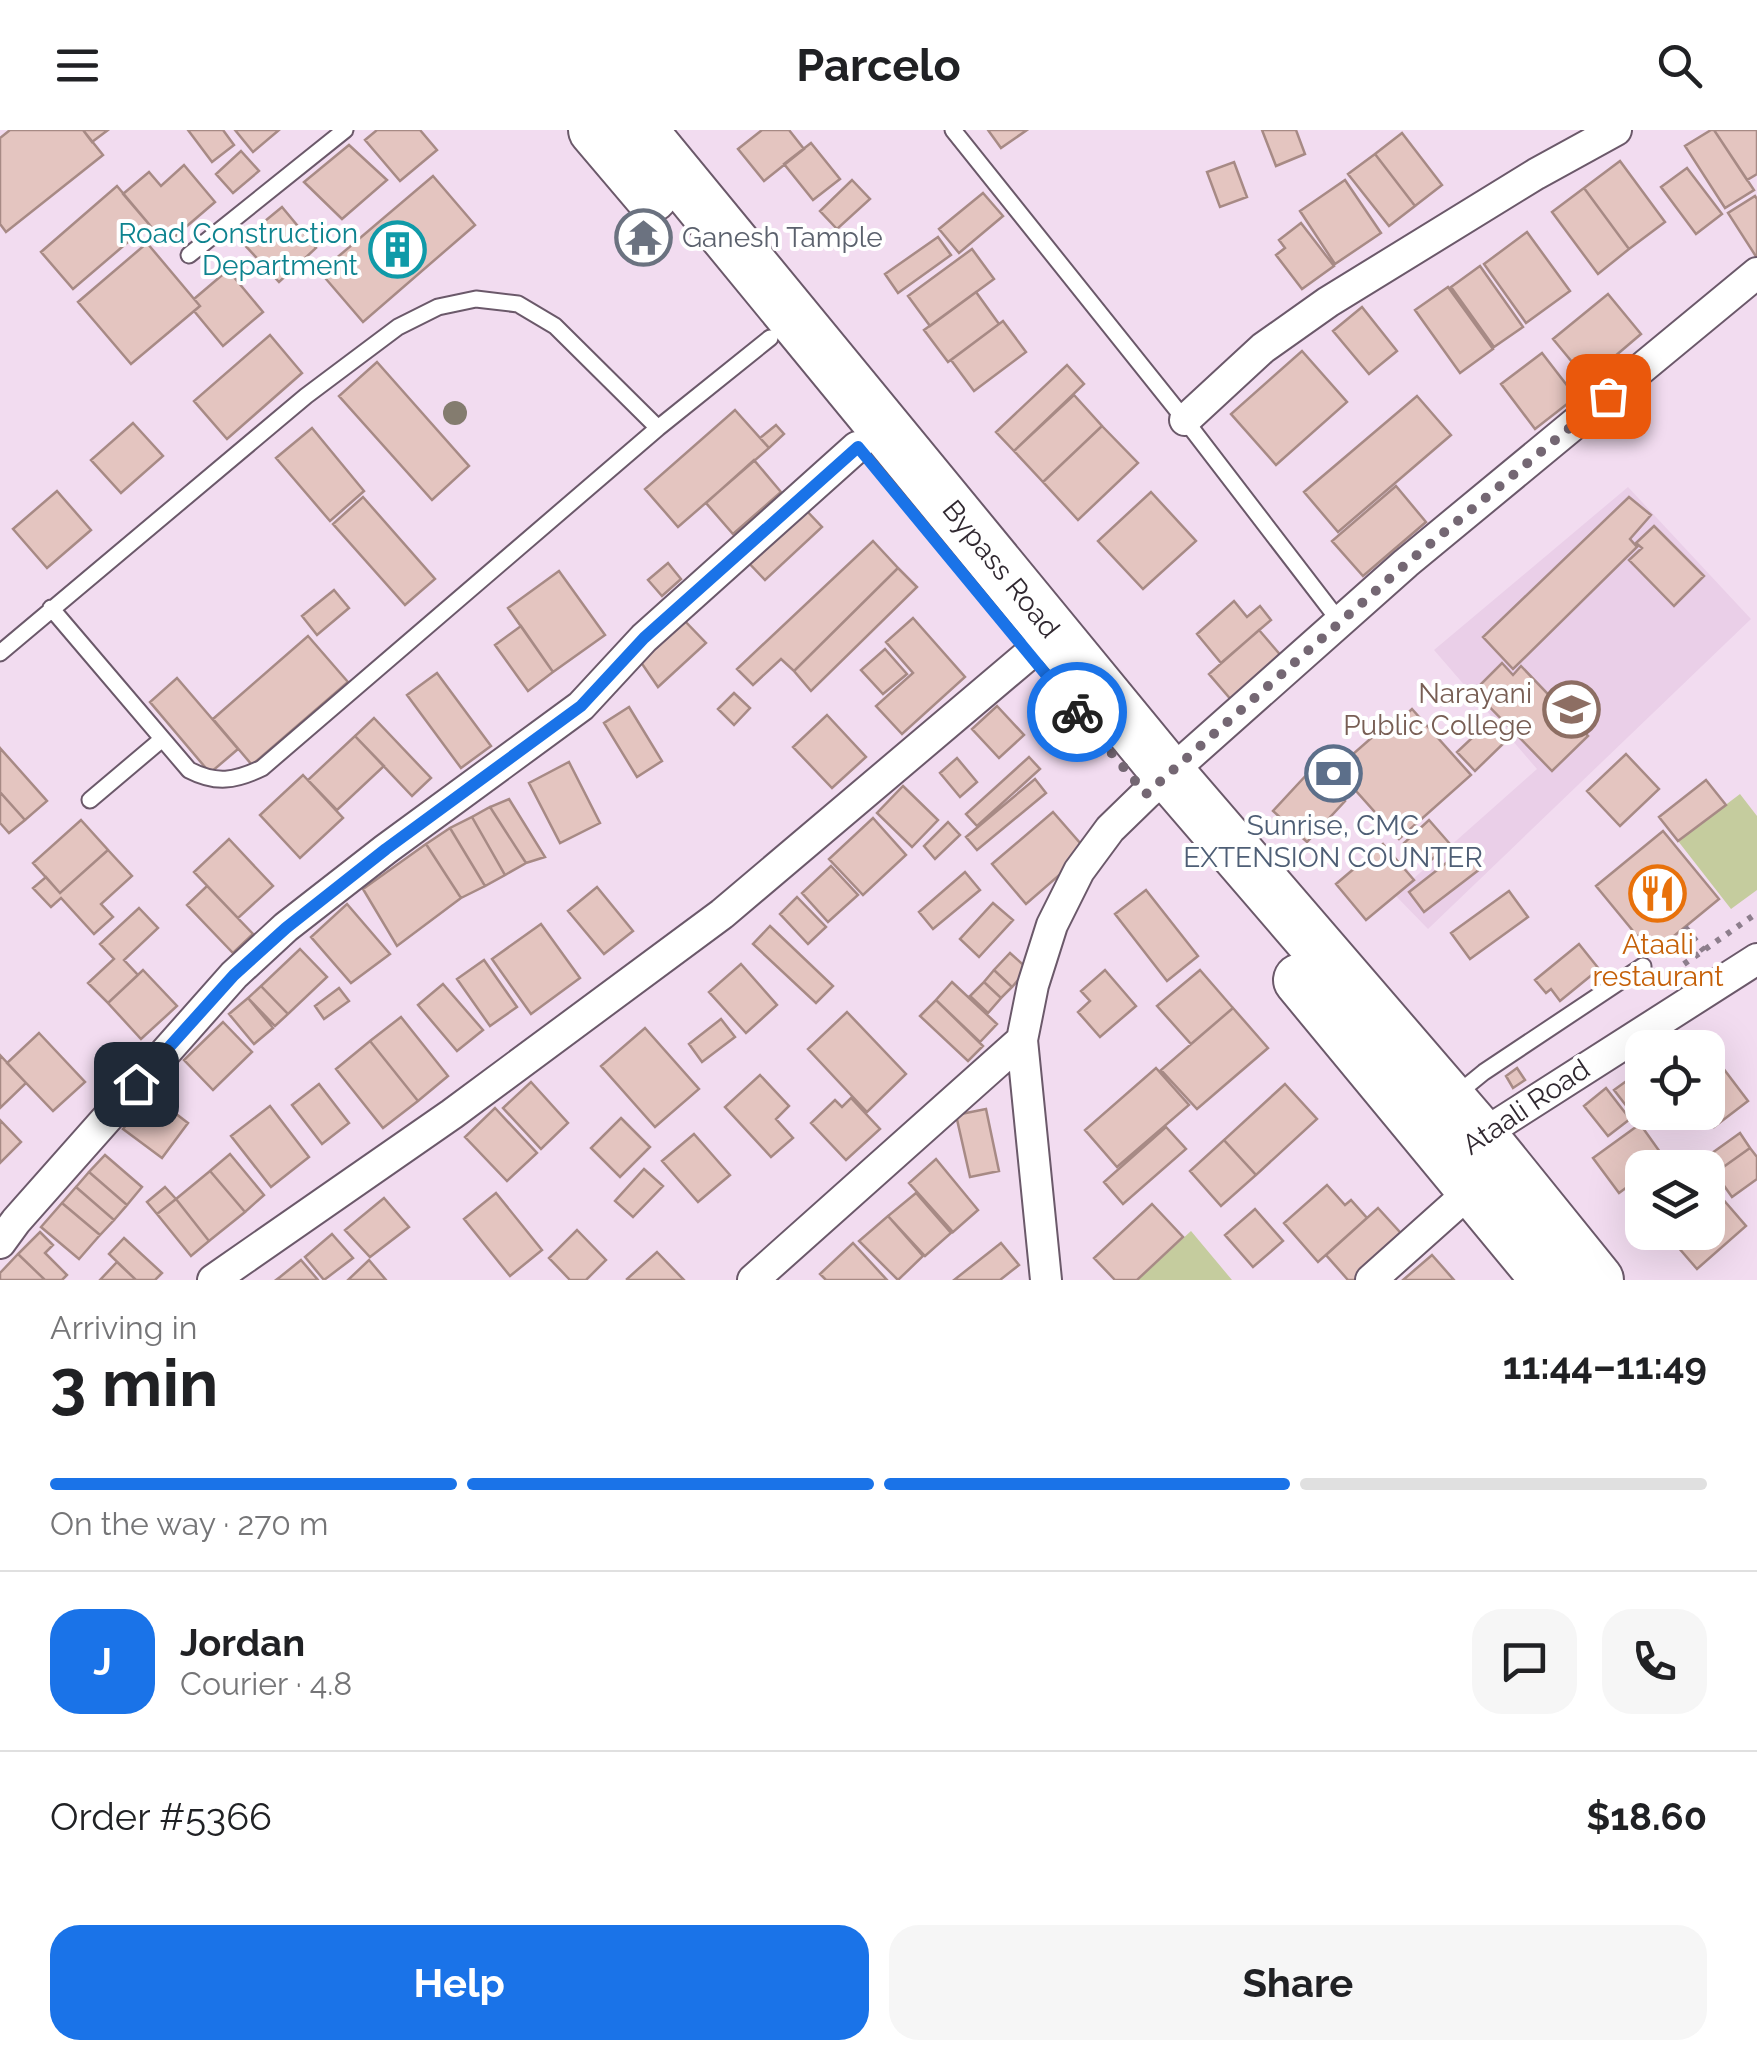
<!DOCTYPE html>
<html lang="en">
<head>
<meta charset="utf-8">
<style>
  :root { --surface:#fff; --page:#f6f6f6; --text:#202124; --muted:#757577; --line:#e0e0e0; --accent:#1a73e8 }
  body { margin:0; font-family:Raleway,sans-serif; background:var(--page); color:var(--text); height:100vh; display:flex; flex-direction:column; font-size:38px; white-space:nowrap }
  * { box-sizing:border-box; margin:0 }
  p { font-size:32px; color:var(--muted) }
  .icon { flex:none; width:55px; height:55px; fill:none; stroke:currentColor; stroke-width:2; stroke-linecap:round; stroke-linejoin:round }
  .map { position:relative; height:1150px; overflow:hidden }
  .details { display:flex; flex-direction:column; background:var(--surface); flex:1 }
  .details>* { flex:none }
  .controls { position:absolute; left:1625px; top:900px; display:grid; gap:20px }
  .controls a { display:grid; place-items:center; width:100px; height:100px; border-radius:20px; background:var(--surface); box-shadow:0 10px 40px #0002; font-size:50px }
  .pin { position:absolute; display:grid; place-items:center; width:85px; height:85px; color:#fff; margin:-42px; border-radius:20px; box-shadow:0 5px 15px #0006 }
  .courier { position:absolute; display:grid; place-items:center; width:100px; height:100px; margin:-50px; border:8px solid #1a73e8; border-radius:50%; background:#fff; color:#222; box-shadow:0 2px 12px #0007 }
  .summary em { font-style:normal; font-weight:700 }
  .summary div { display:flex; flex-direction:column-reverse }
  .summary { display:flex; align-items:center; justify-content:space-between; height:170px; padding:0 50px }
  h1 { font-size:65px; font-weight:700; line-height:75px }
  .bar { display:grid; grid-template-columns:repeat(4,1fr); gap:15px 10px; align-content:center; height:120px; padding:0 50px }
  .bar i { height:12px; border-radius:8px; background:var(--line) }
  .bar .on { background:var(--accent) }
  .bar p { grid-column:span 4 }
  .line { display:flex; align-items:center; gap:25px; padding:0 50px; border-top:2px solid var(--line) }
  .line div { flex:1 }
  .round { display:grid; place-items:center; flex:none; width:105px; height:105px; border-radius:30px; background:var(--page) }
  .cta { display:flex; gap:20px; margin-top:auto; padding:20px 50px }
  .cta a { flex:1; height:115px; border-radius:30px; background:var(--accent); color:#fff; font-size:40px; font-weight:700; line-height:115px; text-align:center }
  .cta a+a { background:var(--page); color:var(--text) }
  header { display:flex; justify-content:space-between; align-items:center; height:130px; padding:0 50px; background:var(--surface); font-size:45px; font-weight:700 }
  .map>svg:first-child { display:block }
  .built { fill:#eacfe8 }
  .green { fill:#c5cc9e }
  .building { fill:#e4c5c0; stroke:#a78a85; stroke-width:2.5 }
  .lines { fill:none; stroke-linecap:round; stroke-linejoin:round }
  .service-casing { stroke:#6b596a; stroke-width:19 }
  .minor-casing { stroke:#6b596a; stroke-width:34 }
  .trunk-casing { stroke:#6b596a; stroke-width:56 }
  .path { stroke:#8d7e8c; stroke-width:6; stroke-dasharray:5 8; stroke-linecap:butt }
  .service { stroke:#fff; stroke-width:15 }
  .minor { stroke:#fff; stroke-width:30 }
  .trunk { stroke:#fff; stroke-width:52 }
  .tree { fill:#847c6f }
  .done { stroke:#746773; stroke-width:10; stroke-dasharray:0 18 }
  .route { stroke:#1a73e8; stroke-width:12 }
  .labels { text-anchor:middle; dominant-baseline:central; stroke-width:8; stroke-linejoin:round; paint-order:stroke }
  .culture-label { font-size:28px; fill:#0d838f; stroke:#fff; text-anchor:end }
  .worship-label { font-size:28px; fill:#5b616d; stroke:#fff; text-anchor:start }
  .street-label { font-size:28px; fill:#302830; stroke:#fff }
  .education-label { font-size:28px; fill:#785e54; stroke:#fff; text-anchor:end }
  .service-label { font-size:28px; fill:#4e5e75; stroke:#fff }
  .food-label { font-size:28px; fill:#c56008; stroke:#fff }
</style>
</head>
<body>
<header><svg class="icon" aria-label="menu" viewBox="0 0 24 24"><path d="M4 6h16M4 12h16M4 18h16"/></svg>Parcelo<svg class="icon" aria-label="search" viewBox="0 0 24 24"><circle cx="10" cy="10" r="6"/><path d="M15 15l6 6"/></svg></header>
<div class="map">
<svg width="1757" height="1150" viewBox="0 0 1757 1150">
  <rect width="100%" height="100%" fill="#f2dcf0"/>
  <!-- built -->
  <path class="built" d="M1628 357 1751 489 1428 799 1395 765 1537 639 1434 520Z"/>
  <!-- green -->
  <path class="green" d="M1740 664 1757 686V760L1731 779 1678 711Z
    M1191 1101 1232 1150H1138Z"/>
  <!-- building -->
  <path class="building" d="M10 0H83L103 25 6 102 0 94V8Z
    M83 0H108L92 12Z
    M188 0H223L234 15 212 32Z
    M235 0H279L253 22Z
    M377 0H420L437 20 400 51 365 10Z
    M762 0H789L804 19 764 51 738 19Z
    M988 0H1027L1001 18Z
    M1262 0H1296L1305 24 1276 36Z
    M1711 0H1714L1754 60 1725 78 1685 16Z
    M1714 0H1757V44L1747 50Z
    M1402 3 1442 55 1415 76 1375 24Z
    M811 13 840 49 813 70 784 34Z
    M349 15 387 50 342 89 304 52Z
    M241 21 259 41 233 63 216 44Z
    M1375 24 1415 76 1389 96 1348 44Z
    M1620 31 1665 92 1629 119 1584 58Z
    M1234 32 1247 67 1220 77 1207 42Z
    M184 35 215 72 166 114 123 64 149 42 161 56Z
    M1687 38 1722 84 1696 104 1661 57Z
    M433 46 475 95 363 192 320 142Z
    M852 50 870 69 837 99 820 81Z
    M1345 50 1381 103 1335 134 1300 81Z
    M117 56 149 94 73 159 41 122Z
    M1584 58 1629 119 1598 144 1552 82Z
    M983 63 1003 86 959 123 939 99Z
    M1755 66 1757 69V128L1728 83Z
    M282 77 316 118 279 152 241 111Z
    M1301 93 1334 136 1302 159 1276 125 1285 118 1279 110Z
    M1527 102 1570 161 1526 193 1484 134Z
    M938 107 951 125 898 163 885 144Z
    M147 113 200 176 131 234 78 172Z
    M972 119 994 149 930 196 908 166Z
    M1480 136 1523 197 1494 217 1451 157Z
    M228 140 263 182 223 216 194 181 200 176 194 169Z
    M1448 157 1493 219 1460 243 1415 180Z
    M976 162 999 194 948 232 924 200Z
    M1608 164 1641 204 1587 250 1553 209Z
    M1362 177 1397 221 1369 244 1333 201Z
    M1003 191 1026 222 974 261 951 230Z
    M270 205 302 243 227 309 194 271Z
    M1302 221 1347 272 1276 335 1231 284Z
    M1542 223 1576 267 1535 299 1501 254Z
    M377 232 469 336 432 370 339 266Z
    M1067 235 1084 254 1014 321 996 302Z
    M1074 265 1102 296 1043 352 1014 321Z
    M1417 266 1451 305 1338 402 1304 362Z
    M735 280 769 318 678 397 645 359Z
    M133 293 163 326 121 363 91 330Z
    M776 295 784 304 769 318 760 308Z
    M1102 296 1138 333 1078 390 1043 352Z
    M312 298 364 361 330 391 276 328Z
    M754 330 781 362 733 404 706 373Z
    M1396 356 1426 392 1363 446 1332 411Z
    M57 361 91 400 47 438 13 399Z
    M1151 362 1196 411 1143 459 1098 411Z
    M363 367 435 449 405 475 333 394Z
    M1629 367 1651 385 1630 409 1637 417 1513 539 1483 507Z
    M804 378 822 397 765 450 747 431Z
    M1654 396 1704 446 1674 476 1629 430 1642 418 1636 413Z
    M873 411 898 438 794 541 781 529 753 555 737 539Z
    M668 433 681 449 662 466 648 450Z
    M898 438 917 457 811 561 794 541Z
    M559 441 605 505 553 542 508 478Z
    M334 460 349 478 317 505 302 486Z
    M1234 471 1247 487 1260 476 1271 490 1221 533 1197 504Z
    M682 488 706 513 658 557 638 528Z
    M913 488 965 547 902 604 876 576 913 543 886 512Z
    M521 496 553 542 528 561 495 515Z
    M1259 500 1283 528 1240 580 1209 544Z
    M308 506 348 552 252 635 213 589Z
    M885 519 907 544 883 564 861 540Z
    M1502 533 1513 545 1521 536 1588 606 1552 641 1474 561Z
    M437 543 491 616 461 638 407 565Z
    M177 548 238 619 210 643 150 572Z
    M734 563 750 578 734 595 718 579Z
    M997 576 1024 605 999 628 972 599Z
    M629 577 662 631 637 647 604 593Z
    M1412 579 1471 645 1399 709 1340 643 1357 628 1353 624 1393 589 1397 593Z
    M827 585 866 627 832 658 793 617Z
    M374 588 431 648 412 666 355 606Z
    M1490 591 1508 609 1475 641 1457 622Z
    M355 606 384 636 337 680 308 650Z
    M0 618 47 671 25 690 0 662Z
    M1626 624 1659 659 1620 696 1587 661Z
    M1029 627 1040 639 977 696 966 684Z
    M957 628 977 652 960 667 940 643Z
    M569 632 600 693 560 713 529 653Z
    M1311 640 1345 671 1307 712 1273 681Z
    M303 645 343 688 300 728 260 685Z
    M1035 649 1046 663 977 720 966 707Z
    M1706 650 1726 675 1678 711 1659 687Z
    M903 656 938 690 912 717 877 683Z
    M0 662 25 690 9 703 0 693Z
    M509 669 545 727 526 733 490 677Z
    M490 677 526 733 505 745 472 687Z
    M1053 682 1087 721 1026 774 992 734Z
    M472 687 505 745 485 756 450 698Z
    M873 688 906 725 863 765 829 729Z
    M81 690 108 720 60 763 33 733Z
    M1429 690 1450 714 1424 736 1404 713Z
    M948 692 960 705 935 729 924 716Z
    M450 698 485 756 461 768 426 714Z
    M1663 701 1719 769 1652 824 1596 756Z
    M229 709 273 756 238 788 194 742Z
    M426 714 461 768 397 816 363 759Z
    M1383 714 1414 750 1366 790 1336 754Z
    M1464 719 1480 739 1424 782 1409 762Z
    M108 720 132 746 101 774 113 787 94 804 61 768 51 777 33 758 46 747 60 763Z
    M831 736 858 765 828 792 802 763Z
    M965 742 980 760 933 799 919 782Z
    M207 756 253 804 233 823 187 775Z
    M597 757 633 801 604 824 568 781Z
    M1146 760 1198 826 1167 851 1115 784Z
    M1509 761 1528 787 1470 829 1451 803Z
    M797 767 826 797 808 814 780 784Z
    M993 773 1013 790 979 827 960 809Z
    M347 774 390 824 351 853 311 807Z
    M139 778 158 798 124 830 138 845 108 873 88 853 114 829 100 814Z
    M541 794 580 848 531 884 492 829Z
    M770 796 833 856 816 873 753 814Z
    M1579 814 1599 839 1560 871 1551 859 1546 863 1535 850Z
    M300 819 327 847 288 884 261 856Z
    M1010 823 1028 839 1012 857 994 840Z
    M484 830 517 877 490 896 457 849Z
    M741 834 777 875 746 903 709 862Z
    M143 840 177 876 141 909 108 873Z
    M994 840 1012 857 1001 868 984 852Z
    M1105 840 1136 876 1100 907 1078 882 1090 871 1081 861Z
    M1200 840 1233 878 1191 914 1157 876Z
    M952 852 997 894 980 912 936 870Z
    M984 852 1001 868 988 883 970 866Z
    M443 854 483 900 457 921 418 875Z
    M261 856 288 884 275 896 248 868Z
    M339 858 349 871 324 889 315 876Z
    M248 868 273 898 254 914 229 884Z
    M936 870 983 916 968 931 920 886Z
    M1233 878 1268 918 1197 979 1161 940Z
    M847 882 906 944 867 982 808 919Z
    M401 887 448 946 418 971 370 911Z
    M721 889 735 907 702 932 689 914Z
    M223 892 252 922 213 960 184 930Z
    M645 898 699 959 655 997 601 936Z
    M39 903 85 952 53 981 7 933Z
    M370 911 418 971 383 998 336 939Z
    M0 925 26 953 0 978Z
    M1156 938 1189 975 1117 1037 1085 1000Z
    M1517 938 1525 950 1513 958 1506 946Z
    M1723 938 1748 971 1714 997 1703 982H1708V950Z
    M760 945 789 976 776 989 793 1008 771 1027 725 977Z
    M1632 947 1642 962V982H1649L1638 991 1614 960Z
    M531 952 568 993 541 1019 503 978Z
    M319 954 349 993 322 1014 292 975Z
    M1285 954 1317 989 1256 1045 1224 1010Z
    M1606 958 1630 989 1608 1006 1584 976Z
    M150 964 188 993 162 1028 123 999Z
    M851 968 880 999 846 1030 811 993 835 970 842 977Z
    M270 976 309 1027 271 1057 231 1006Z
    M495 978 537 1023 507 1051 465 1007Z
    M986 979 999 1041 970 1047 956 985Z
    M621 988 650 1017 620 1047 591 1018Z
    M0 990 21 1012 0 1033Z
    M1640 994 1665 1029 1654 1038H1642V1046L1619 1063 1593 1028Z
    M1166 997 1186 1019 1123 1074 1104 1052Z
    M1740 1003 1750 1018 1715 1043 1705 1028Z
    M694 1004 730 1045 698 1072 662 1031Z
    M1224 1010 1256 1045 1221 1076 1190 1041Z
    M1750 1018 1757 1027V1049L1732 1067 1715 1043Z
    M230 1024 264 1065 245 1082 210 1041Z
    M105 1025 142 1057 127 1075 89 1042Z
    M936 1029 978 1080 953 1102 909 1053Z
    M644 1039 663 1056 633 1087 615 1071Z
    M210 1041 245 1082 209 1111 176 1069Z
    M89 1042 127 1075 114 1090 76 1057Z
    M1327 1055 1345 1075 1351 1070 1367 1088 1318 1132 1284 1093Z
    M76 1057 114 1090 100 1105 62 1073Z
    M165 1057 176 1069 157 1084 147 1072Z
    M1642 1062V1091L1629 1072Z
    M496 1063 542 1120 510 1146 464 1089Z
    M916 1063 951 1103 925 1126 888 1086Z
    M1721 1067 1746 1096 1697 1139 1672 1110 1681 1102H1708V1079Z
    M384 1068 409 1097 370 1127 345 1100Z
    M176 1069 209 1111 191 1126 157 1084Z
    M62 1073 100 1105 79 1129 41 1097Z
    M1152 1074 1183 1107 1137 1150H1115L1094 1128Z
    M1378 1078 1408 1111 1366 1150H1348L1326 1125Z
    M1255 1079 1283 1111 1253 1137 1225 1105Z
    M888 1086 923 1126 898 1150 859 1111Z
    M577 1100 606 1130 586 1150H570L549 1128Z
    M40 1102 53 1115 45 1123 67 1145 62 1150H45L18 1124Z
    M332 1104 353 1128 324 1150 305 1127Z
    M124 1108 162 1143 155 1150H136L109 1124Z
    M853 1113 887 1150H826L820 1144Z
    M1001 1113 1019 1135 1000 1150H954Z
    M657 1122 684 1150H628L627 1149Z
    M18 1124 45 1150H0V1143Z
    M1432 1125 1454 1150H1403Z
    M301 1130 318 1150H276L280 1147Z
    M369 1130 386 1150H348Z
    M117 1132 136 1150H100Z"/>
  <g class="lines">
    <defs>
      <path id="service" d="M953 0 1185 290 1340 492
        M189 125 345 0
        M51 478 189 640C216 654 235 651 262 638L658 298 770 208
        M0 523 306 266 398 197 438 177 476 169 518 174 555 196 658 298
        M90 670 161 610
        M1457 964 1484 942 1643 836"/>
      <path id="minor" d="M1185 290 1263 218 1328 172 1536 44 1616 0
        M1469 1013 1757 829
        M0 1113 16 1091 234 845 286 797 386 719 581 576 644 508 857 317
        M213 1150 452 984 722 784 1028 525
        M753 1150 1022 910
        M1046 1150 1022 910 1033 855 1052 795 1079 741 1110 699 1146 664 1406 433 1757 143
        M1371 1150 1484 1049"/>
      <path id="trunk" d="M595 0 651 66
        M640 0 1169 644 1479 1004 1597 1150
        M1300 850 1548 1150"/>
    </defs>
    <!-- service casing -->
    <use href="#service" class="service-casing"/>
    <!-- minor casing -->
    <use href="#minor" class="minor-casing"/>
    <!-- trunk casing -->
    <use href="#trunk" class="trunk-casing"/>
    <!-- path -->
    <path class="path" d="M1685 797 1704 821
      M1684 834 1757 783"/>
    <!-- service -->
    <use href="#service" class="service"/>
    <!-- minor -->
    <use href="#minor" class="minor"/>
    <!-- trunk -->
    <use href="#trunk" class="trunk"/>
  </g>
  <!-- trees -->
  <circle class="tree" cx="455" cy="283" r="12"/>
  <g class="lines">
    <!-- done -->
    <path class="done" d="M1077 582 1146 664 1406 434 1608 266"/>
    <!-- route -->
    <path class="route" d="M136 954 234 845 286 798 386 719 581 576 644 508 858 317 1077 582"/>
  </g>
  <!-- icons -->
  <defs>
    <symbol id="temple-ring" viewBox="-11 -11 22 22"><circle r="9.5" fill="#fff" stroke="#6b7280" stroke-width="1.5"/><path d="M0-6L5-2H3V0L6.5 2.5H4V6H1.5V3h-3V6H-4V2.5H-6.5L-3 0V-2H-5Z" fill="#6b7280"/></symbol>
    <symbol id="building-ring" viewBox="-11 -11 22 22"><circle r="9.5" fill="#fff" stroke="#0f9aa8" stroke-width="1.5"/><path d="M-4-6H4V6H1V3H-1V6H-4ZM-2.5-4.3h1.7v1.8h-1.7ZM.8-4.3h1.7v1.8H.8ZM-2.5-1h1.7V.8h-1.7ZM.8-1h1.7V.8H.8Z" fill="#0f9aa8"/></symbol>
    <symbol id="university-ring" viewBox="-11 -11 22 22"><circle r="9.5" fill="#fff" stroke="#8d6e63" stroke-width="1.5"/><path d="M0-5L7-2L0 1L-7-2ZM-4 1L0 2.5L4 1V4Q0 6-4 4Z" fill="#8d6e63"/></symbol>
    <symbol id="bank-ring" viewBox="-11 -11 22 22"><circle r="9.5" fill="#fff" stroke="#5c6f8a" stroke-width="1.5"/><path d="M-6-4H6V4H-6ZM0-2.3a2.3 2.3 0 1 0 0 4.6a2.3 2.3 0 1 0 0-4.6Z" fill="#5c6f8a"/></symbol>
    <symbol id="restaurant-ring" viewBox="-11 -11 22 22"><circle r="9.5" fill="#fff" stroke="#e8710a" stroke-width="1.5"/><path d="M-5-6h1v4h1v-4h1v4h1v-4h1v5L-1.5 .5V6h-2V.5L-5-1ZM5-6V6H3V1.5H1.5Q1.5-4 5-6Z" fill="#e8710a"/></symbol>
  </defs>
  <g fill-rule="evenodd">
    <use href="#temple-ring" x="612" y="76" width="63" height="63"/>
    <use href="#building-ring" x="366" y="88" width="63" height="63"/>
    <use href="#university-ring" x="1540" y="548" width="63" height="63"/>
    <use href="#bank-ring" x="1302" y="612" width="63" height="63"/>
    <use href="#restaurant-ring" x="1626" y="732" width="63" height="63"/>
  </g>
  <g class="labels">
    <!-- culture labels -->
    <g class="culture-label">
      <text x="358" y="103">Road Construction<tspan x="358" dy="32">Department</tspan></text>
    </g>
    <!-- worship labels -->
    <g class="worship-label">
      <text x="682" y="107">Ganesh Tample</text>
    </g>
    <!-- street labels -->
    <g class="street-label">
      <text transform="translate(1001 439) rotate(51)">Bypass Road</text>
      <text transform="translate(1526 977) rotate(-34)">Ataali Road</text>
    </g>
    <!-- education labels -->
    <g class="education-label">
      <text x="1532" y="563">Narayani<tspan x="1532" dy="32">Public College</tspan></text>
    </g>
    <!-- service labels -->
    <g class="service-label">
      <text x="1333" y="695">Sunrise, CMC<tspan x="1333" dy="32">EXTENSION COUNTER</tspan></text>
    </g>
    <!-- food labels -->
    <g class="food-label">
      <text x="1658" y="814">Ataali<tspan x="1658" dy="32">restaurant</tspan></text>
    </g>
  </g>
</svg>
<div class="controls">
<a><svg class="icon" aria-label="locate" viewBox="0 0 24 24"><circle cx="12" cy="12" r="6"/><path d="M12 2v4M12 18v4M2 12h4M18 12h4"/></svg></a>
<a><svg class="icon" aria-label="layers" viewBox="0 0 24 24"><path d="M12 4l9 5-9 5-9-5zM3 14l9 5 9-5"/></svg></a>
</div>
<div class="pin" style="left:1608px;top:266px;background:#ea580c"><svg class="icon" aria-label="bag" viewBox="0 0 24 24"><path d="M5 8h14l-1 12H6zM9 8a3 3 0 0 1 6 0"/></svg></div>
<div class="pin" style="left:136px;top:954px;background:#1f2937"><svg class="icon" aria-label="home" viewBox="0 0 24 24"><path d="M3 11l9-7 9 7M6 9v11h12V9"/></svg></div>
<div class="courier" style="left:1077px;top:582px"><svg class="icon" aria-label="bike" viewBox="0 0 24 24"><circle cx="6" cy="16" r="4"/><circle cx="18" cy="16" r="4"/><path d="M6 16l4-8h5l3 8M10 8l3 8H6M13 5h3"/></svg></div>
</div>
<section class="details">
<div class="summary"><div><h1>3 min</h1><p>Arriving in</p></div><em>11:44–11:49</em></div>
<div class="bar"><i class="on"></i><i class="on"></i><i class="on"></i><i></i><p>On the way · 270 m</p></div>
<div class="line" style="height:180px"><b class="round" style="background:var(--accent);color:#fff">J</b><div><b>Jordan</b><p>Courier · 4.8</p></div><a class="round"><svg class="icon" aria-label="chat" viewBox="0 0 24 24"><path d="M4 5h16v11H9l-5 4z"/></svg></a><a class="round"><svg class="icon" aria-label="phone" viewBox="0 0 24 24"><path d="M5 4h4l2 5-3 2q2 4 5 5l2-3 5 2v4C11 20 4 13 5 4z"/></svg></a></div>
<div class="line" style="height:130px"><div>Order #5366</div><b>$18.60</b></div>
<div class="cta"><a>Help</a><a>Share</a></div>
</section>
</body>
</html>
